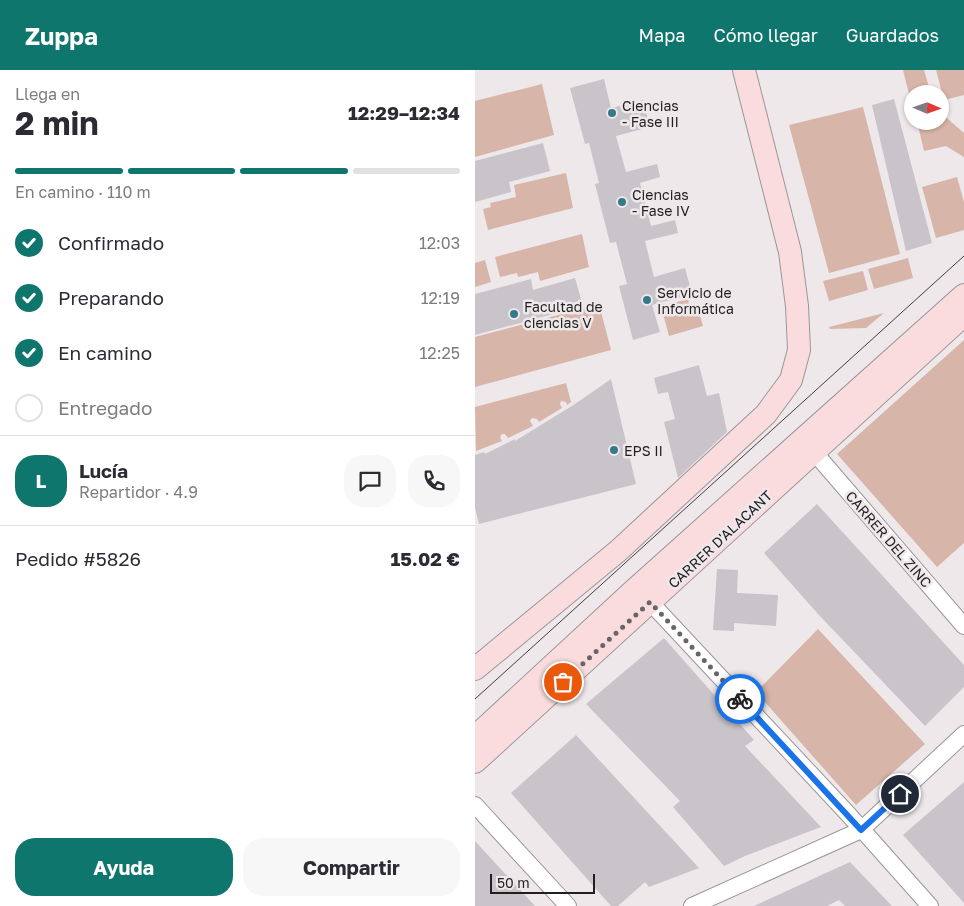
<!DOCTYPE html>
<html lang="es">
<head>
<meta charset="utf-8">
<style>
  :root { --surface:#fff; --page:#f7f7f7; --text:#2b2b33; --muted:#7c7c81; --line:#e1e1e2; --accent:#0f766e }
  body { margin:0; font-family:"Golos Text",sans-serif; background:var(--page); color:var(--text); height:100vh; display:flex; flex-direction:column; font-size:19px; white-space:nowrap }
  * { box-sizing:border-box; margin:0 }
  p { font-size:16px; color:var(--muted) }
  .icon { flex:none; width:28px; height:28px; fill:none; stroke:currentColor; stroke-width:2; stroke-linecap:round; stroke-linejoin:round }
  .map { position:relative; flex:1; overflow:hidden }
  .side { display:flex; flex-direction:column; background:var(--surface); width:475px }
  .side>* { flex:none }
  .needle { width:32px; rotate:92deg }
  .buttons { position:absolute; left:429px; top:15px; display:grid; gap:10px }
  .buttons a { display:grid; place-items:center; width:45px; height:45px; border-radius:50%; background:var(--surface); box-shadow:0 1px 4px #0004; font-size:25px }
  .scale { position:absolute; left:15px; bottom:12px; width:105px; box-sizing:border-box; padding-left:5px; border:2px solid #211f20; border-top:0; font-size:14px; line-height:18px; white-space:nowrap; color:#211f20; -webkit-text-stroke:4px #eee8eb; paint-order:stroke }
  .pin { position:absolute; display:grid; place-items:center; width:42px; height:42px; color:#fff; margin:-21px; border:2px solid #fff; border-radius:50%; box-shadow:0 1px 5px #0007 }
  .courier { position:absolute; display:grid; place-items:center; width:50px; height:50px; margin:-25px; border:4px solid #1a73e8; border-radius:50%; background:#fff; color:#222; box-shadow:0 1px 6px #0007 }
  .summary em { font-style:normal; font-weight:700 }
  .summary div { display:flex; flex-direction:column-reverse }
  .summary { display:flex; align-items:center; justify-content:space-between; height:85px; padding:0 15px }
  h1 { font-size:32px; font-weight:700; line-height:38px }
  .bar { display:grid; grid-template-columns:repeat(4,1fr); gap:8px 5px; align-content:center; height:60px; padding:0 15px }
  .bar i { height:6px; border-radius:4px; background:var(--line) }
  .bar .current { background:var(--accent) }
  .bar p { grid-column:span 4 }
  .line { display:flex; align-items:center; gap:12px; padding:0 15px; border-top:1px solid var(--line) }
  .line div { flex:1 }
  .round { display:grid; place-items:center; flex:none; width:52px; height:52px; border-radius:20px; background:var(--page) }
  ol { padding:0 15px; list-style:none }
  li { display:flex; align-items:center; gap:15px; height:55px }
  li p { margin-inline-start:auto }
  li .icon { padding:5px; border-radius:50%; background:var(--accent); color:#fff; stroke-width:4 }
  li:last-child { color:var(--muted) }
  li i { width:28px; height:28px; border:2px solid var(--line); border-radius:50% }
  .primary-button { display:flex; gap:10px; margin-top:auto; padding:10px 15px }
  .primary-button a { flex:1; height:58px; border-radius:20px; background:var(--accent); color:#fff; font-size:20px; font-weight:700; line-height:58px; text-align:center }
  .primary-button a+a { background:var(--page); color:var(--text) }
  header { display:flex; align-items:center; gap:30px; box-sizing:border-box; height:70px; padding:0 25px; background:var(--accent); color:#fff }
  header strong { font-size:24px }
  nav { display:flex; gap:28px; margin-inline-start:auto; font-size:18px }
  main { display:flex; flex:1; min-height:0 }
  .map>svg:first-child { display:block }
  .green { fill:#d7b5a8 }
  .building { fill:#c8c4c9 }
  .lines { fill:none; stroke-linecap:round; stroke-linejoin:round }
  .street-casing { stroke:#9a9597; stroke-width:18 }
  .secondary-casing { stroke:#9a9597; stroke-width:24 }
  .street { stroke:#fff; stroke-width:16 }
  .secondary { stroke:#fadcde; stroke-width:22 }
  .tram { stroke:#413f40; stroke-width:1 }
  .done { stroke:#696567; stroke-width:5; stroke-dasharray:0 9 }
  .route { stroke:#1a73e8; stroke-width:6 }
  .poi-dot { fill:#367a89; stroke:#eee8eb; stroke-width:2 }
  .labels { text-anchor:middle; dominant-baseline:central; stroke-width:5; stroke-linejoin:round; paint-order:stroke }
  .poi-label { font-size:14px; fill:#211f20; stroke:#eee8eb; text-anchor:start }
  .street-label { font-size:14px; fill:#211f20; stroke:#eee8eb }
</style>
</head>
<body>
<header>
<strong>Zuppa</strong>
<nav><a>Mapa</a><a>Cómo llegar</a><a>Guardados</a></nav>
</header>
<main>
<section class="side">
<div class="summary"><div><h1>2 min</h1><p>Llega en</p></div><em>12:29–12:34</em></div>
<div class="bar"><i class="current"></i><i class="current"></i><i class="current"></i><i></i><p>En camino · 110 m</p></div>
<ol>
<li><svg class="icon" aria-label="check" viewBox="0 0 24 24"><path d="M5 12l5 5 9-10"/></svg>Confirmado<p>12:03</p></li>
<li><svg class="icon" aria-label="check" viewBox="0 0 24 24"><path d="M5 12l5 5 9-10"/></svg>Preparando<p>12:19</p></li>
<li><svg class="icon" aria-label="check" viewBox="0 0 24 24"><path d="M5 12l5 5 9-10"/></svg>En camino<p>12:25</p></li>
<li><i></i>Entregado</li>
</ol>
<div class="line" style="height:90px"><b class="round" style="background:var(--accent);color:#fff">L</b><div><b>Lucía</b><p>Repartidor · 4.9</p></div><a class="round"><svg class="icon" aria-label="chat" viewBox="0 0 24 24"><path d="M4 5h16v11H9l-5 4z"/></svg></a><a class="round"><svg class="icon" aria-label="phone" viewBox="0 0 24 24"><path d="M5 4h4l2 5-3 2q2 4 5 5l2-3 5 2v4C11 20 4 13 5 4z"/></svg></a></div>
<div class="line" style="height:65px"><div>Pedido #5826</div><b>15.02 €</b></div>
<div class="primary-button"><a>Ayuda</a><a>Compartir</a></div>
</section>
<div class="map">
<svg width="489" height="836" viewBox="0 0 489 836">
  <rect width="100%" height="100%" fill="#eee8eb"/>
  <!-- green -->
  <path class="green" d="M428 0H449L456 24H438L437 36Z
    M461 0H489V25L469 30Z
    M67 14 79 65 0 87V31Z
    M388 37 425 184 354 203 314 55Z
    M465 42 489 63V87L471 76 449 81 442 51H465Z
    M91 103 98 138 13 160 8 139 16 137 15 133 41 127 39 115Z
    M482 107 489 132V160L461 168 447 117Z
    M107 164 114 197 65 211 63 202 43 207 42 203 25 207 20 187Z
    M433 188 438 208 399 219 393 199Z
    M10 190 16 212 0 217V193Z
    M388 201 393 220 354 231 348 211Z
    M213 229 215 238 222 236 228 256 194 266 186 236Z
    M124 234 136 280 0 317V267Z
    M409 243 391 258 355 259 354 257Z
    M489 270V473L462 497 362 384Z
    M91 313 96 332 92 335 91 332 86 331 85 334 87 338 64 352 62 349 57 348 55 351 58 356 33 368 30 364H27L25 367 27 371 1 381 0 337Z
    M343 559 450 674 381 735 281 622Z"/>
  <!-- building -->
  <path class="building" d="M129 9 136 38 168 30 175 57 141 66 151 102 182 94 185 107 165 113 176 156 200 150 203 163 170 171 179 207 210 198 217 224 177 235 185 262 158 270 144 216 152 214 141 172 135 173 120 114 124 113 114 73 110 74 95 18Z
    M419 29 457 173 431 181 397 35Z
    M68 73 75 101 34 112 36 122 0 132V91Z
    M100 208 108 236 0 265V224L56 209 58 220Z
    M224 295 232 326 244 323 252 362 203 408 189 352 200 349 193 322 183 324 179 308Z
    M136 309 161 414 4 454 0 438V385L9 382 10 384 40 369V371L100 334Z
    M342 434 489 595V617L450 656 343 544 289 483Z
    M242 499 263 500 262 523 303 525 301 556 259 553V561L238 560Z
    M189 568 279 670 270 676 346 757 270 786 249 796 198 737 205 731 111 634Z
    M101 665 224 798 174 817 170 812 143 836H136L36 723Z
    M489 712V833L428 765Z
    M0 771 60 836H0Z
    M375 792 417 836H370L364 830 352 836H279Z"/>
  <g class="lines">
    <defs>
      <path id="street" d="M339 382 489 556
        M175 532 374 745 455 836
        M0 735 93 836
        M217 836 386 760 489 664"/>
      <path id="secondary" d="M0 599 143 481 291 344 316 310 324 280 322 236 315 182 269 0
        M0 667 158 521 489 225
        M0 692 489 245"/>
    </defs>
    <!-- street casing -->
    <use href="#street" class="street-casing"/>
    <!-- secondary casing -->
    <use href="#secondary" class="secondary-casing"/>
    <!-- street -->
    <use href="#street" class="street"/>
    <!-- secondary -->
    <use href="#secondary" class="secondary"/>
    <!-- tram -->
    <path class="tram" d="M0 629 489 186"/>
  </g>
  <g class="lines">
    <!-- done -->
    <path class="done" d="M88 612 175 532 265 629"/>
    <!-- route -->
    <path class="route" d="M265 629 386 760 425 724"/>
  </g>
  <!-- markers -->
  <g class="poi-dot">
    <circle cx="137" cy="43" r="5"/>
    <circle cx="147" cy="132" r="5"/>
    <circle cx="172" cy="230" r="5"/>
    <circle cx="39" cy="244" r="5"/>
    <circle cx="139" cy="380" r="5"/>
  </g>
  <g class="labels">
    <!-- poi labels -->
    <g class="poi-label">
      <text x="147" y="35">Ciencias<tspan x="147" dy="16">- Fase III</tspan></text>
      <text x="157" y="124">Ciencias<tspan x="157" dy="16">- Fase IV</tspan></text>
      <text x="182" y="222">Servicio de<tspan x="182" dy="16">Informática</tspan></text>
      <text x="49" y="236">Facultad de<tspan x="49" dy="16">ciencias V</tspan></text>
      <text x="149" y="380">EPS II</text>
    </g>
    <!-- street labels -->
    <g class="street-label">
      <text transform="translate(245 469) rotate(-43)">CARRER D'ALACANT</text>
      <text transform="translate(414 469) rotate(49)">CARRER DEL ZINC</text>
    </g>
  </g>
</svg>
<div class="buttons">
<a><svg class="needle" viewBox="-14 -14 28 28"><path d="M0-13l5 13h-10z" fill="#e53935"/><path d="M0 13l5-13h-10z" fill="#7c7c81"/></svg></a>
</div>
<div class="scale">50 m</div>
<div class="pin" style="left:88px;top:612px;background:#ea580c"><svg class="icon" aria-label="bag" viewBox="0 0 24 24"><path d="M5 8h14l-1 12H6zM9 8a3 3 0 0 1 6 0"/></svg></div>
<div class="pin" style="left:425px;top:724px;background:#1f2937"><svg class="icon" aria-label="home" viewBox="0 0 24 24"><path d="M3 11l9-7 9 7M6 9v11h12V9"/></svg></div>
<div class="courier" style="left:265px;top:629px"><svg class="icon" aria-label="bike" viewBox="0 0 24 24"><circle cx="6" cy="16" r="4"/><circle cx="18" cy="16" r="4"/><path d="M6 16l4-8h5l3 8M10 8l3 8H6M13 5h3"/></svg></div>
</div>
</main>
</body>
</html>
